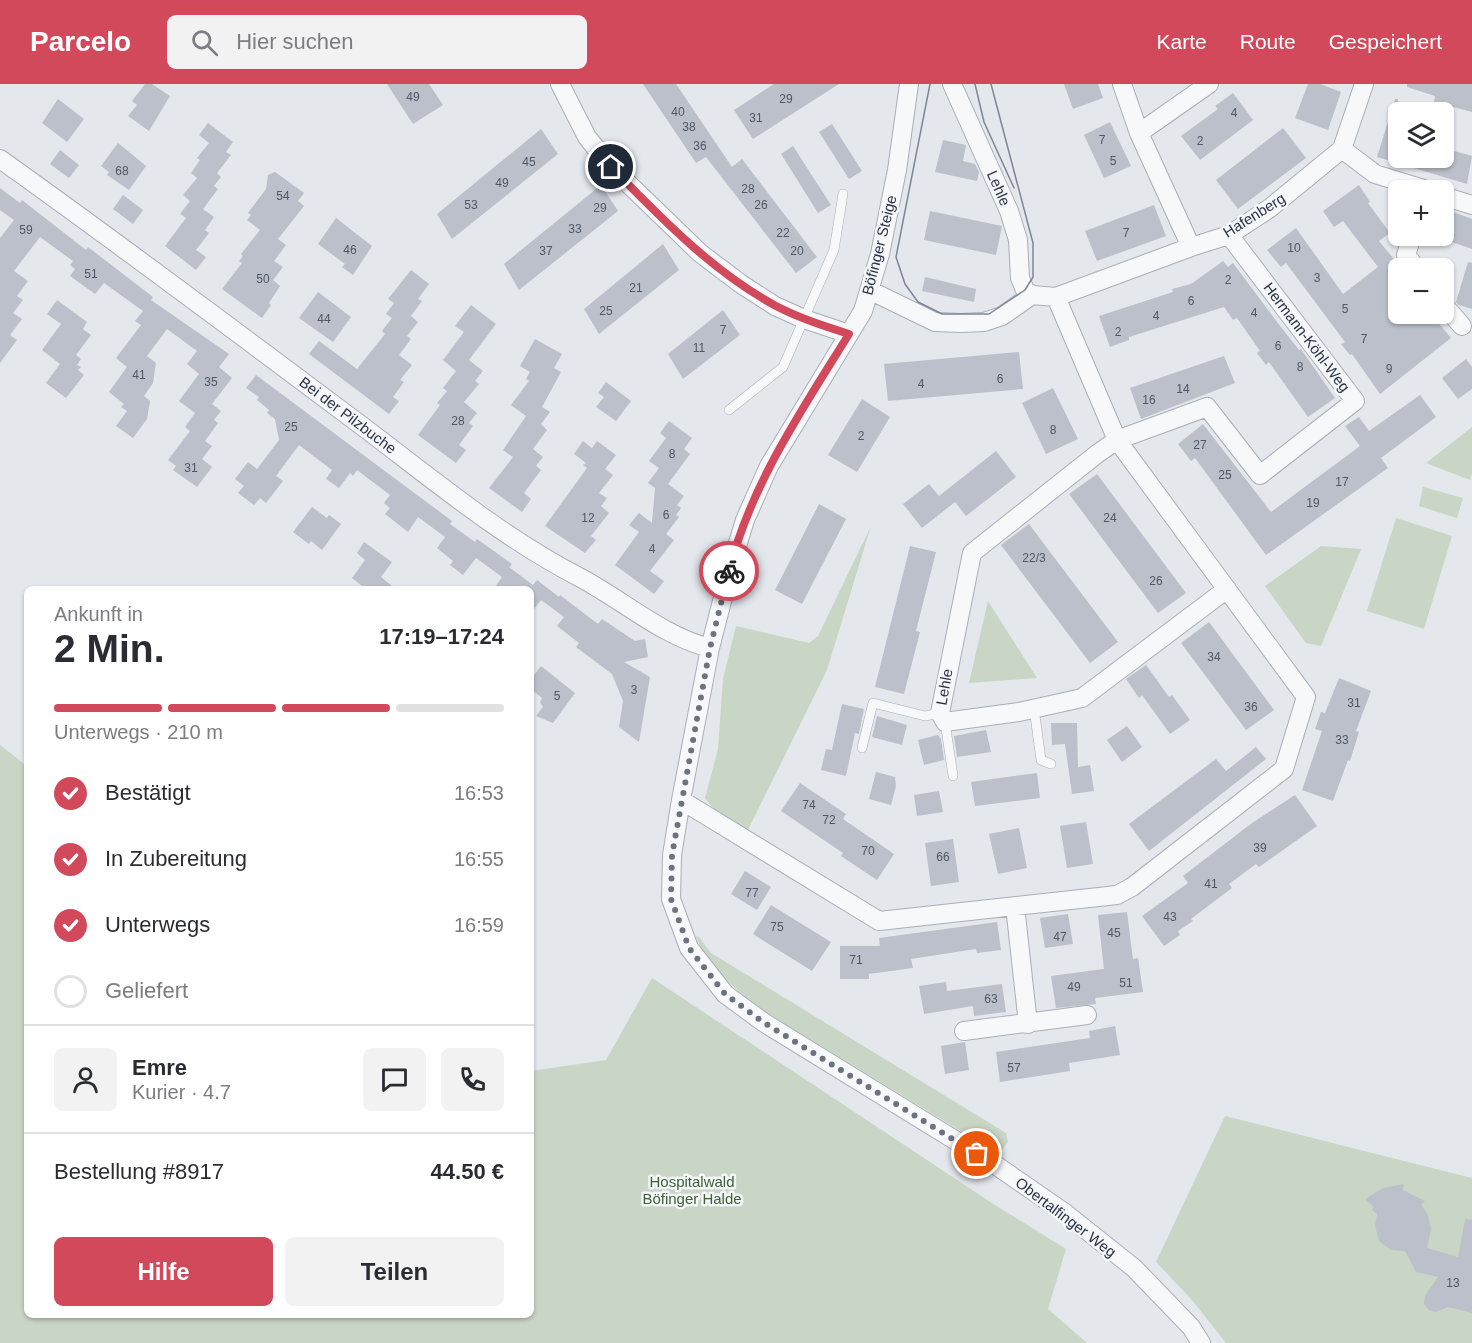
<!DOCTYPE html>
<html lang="de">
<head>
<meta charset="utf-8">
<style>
  :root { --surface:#fff; --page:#f2f2f3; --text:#2b2b33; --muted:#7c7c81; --line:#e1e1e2; --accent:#d1495b }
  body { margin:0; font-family:Arial,sans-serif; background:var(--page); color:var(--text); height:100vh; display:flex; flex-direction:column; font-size:22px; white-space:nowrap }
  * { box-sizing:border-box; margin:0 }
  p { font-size:20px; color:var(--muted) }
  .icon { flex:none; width:33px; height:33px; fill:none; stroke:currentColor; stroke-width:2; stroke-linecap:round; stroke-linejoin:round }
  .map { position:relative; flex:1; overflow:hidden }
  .sheet { position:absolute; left:24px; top:502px; width:510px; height:732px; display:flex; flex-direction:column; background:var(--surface); border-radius:9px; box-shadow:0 2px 4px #0004 }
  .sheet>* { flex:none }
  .controls { position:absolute; left:1388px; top:18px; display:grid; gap:12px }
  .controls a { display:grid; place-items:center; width:66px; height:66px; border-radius:9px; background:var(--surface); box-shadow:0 2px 4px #0004; font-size:30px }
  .pin { position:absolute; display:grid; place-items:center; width:51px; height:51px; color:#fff; margin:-26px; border:3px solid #fff; border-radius:50%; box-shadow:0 2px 6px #0007 }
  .courier { position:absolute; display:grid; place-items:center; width:60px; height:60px; margin:-30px; border:4px solid #d1495b; border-radius:50%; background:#fff; color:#222; box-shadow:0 2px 8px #0007 }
  .summary em { font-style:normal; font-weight:600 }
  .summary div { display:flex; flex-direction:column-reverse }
  .summary { display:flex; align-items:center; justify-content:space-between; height:102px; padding:0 30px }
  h1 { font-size:39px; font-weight:600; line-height:45px }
  .bar { display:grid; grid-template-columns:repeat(4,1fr); gap:9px 6px; align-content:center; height:72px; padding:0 30px }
  .bar i { height:8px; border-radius:4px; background:var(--line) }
  .bar .on { background:var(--accent) }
  .bar p { grid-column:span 4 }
  .line { display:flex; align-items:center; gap:15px; padding:0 30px; border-top:2px solid var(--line) }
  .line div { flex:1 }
  .round { display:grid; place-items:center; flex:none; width:63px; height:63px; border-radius:9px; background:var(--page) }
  ol { padding:0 30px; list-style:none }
  li { display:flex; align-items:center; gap:18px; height:66px }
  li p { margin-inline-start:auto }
  li .icon { padding:6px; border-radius:50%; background:var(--accent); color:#fff; stroke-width:4 }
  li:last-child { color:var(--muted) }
  li i { width:33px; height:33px; border:3px solid var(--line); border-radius:50% }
  .button { display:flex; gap:12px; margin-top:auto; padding:12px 30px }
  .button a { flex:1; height:69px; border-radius:9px; background:var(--accent); color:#fff; font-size:24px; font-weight:600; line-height:69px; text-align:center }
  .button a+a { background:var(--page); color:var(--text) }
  header { display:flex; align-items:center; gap:36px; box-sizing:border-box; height:84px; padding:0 30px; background:var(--accent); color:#fff }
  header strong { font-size:28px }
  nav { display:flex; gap:33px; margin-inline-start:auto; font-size:21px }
  .search { width:420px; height:54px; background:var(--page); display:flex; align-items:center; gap:15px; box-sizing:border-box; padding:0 21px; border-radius:9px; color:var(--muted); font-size:22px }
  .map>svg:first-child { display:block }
  .green { fill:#c9d6c5 }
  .building { fill:#bbc0ca }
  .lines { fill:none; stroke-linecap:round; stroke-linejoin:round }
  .service-casing { stroke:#a9aeb7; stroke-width:10 }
  .minor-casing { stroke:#a9aeb7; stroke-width:20 }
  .service { stroke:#f7f8fa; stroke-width:9 }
  .minor { stroke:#f7f8fa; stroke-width:18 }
  .tram { stroke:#7d8696; stroke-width:1.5 }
  .done { stroke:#6c737f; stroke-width:6; stroke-dasharray:0 10.8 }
  .route { stroke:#d1495b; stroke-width:8 }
  .labels { text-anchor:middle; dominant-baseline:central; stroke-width:5; stroke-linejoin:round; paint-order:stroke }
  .number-label { font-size:12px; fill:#4f5766 }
  .street-label { font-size:15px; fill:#2b3445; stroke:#f4f6f9 }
  .park-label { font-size:15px; fill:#3f6138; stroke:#f4f6f9 }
</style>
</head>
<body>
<header>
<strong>Parcelo</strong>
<div class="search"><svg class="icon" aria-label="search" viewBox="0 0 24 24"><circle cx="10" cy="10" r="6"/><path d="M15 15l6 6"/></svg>Hier suchen</div>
<nav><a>Karte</a><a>Route</a><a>Gespeichert</a></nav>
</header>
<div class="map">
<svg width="1472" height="1259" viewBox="0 0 1472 1259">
  <rect width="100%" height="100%" fill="#e4e7ec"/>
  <!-- green -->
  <path class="green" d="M1472 343V389L1470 396 1426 379Z
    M1423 403 1463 414 1457 434 1419 422Z
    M1396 434 1452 452 1424 545 1367 527Z
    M871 442 827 586 748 746 717 729 705 714 718 665 723 595 736 542 809 559 818 552Z
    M1321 462 1361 465 1321 562 1306 559 1265 502Z
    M988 517 1037 594 969 599Z
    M0 661 27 682V1232H531V987L606 976 652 894 995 1121 1066 1165 1048 1225 1087 1259H0Z
    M698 852 711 869 1006 1049 1008 1058 1002 1066 995 1068 767 929C738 908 711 886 696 853Z
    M1225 1032 1472 1094V1259H1226L1192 1216 1156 1178Z"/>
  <!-- building -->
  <path class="building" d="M145 0H152L170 12 149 47 128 32 137 21 132 17Z
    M387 0H429L443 21 413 40Z
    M643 0H676L732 83 742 75 817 173 796 189 706 73 696 79Z
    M774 0H839L753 55 734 26Z
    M1064 0H1098L1103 14 1073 25Z
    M1308 0H1320L1341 8 1328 46 1295 34Z
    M1407 0H1472V28L1434 18 1435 12 1407 3Z
    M1233 9 1253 36 1200 76 1181 52 1218 25 1215 22Z
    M58 15 84 35 67 58 42 39Z
    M1395 15H1398V74H1452L1454 67 1472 72 1467 100 1377 73Z
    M1110 38 1131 82 1104 94 1084 51Z
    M208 39 233 58 226 68 231 71 217 89 221 93 214 102 218 105 203 125 214 133 205 146 209 149 196 166 206 173 196 186 165 162 186 134 180 130 190 117 183 111 197 94 191 89 200 76 197 74 209 59 199 51Z
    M832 40 862 87 849 95 819 48Z
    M1283 44 1306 74 1238 125 1216 96Z
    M541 45 558 70 452 155 437 130Z
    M943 56 966 61 963 77 975 80 979 88 977 97 935 88Z
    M118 59 146 82 129 106 107 91 109 88 101 82Z
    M793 62 831 121 818 129 781 70Z
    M60 66 79 81 69 94 50 80Z
    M275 88 304 109 298 117 304 122 278 155 286 161 274 177 283 183 273 196 280 202 269 219 271 221 262 234 222 205 242 179 239 177 243 172 241 170 260 146 247 136 251 131 248 129 266 105 268 91Z
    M601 101 618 127 519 206 504 180Z
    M1359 101 1370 118 1368 119 1390 149 1379 157 1398 180V230H1431L1451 254 1380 310 1352 270 1350 271 1341 260 1345 258 1286 179 1281 183 1267 166 1296 144 1343 210 1378 183 1343 137 1334 143 1323 127Z
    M0 104 20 119 22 116 86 166 88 163 153 213 151 216 229 270 219 283 232 294 212 320 221 327 214 336 218 339 205 357 212 362 202 375 212 383 197 403 173 386 176 382 168 376 190 347 185 343 195 329 179 317 199 290 187 280 197 267 167 245 147 272 156 279 153 299 144 312 150 317 147 335 133 354 116 342 127 327 121 323 124 320 109 308 127 283 116 274 141 241 135 237 143 227 104 199 95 210 70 192 75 185 70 181 73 177 40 153 14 187 28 197 17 212 23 216 13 229 22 235 10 251 17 256 0 279V154L14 136 0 126Z
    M123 111 143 126 133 140 113 125Z
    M1154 121 1166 152 1097 177 1085 147Z
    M1443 124 1472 135V165L1443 155Z
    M930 127 1002 142 996 171 924 156Z
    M336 134 372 162 353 191 342 183 345 180 318 160Z
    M663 160 679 186 599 250 584 225Z
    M1223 177 1228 183 1233 179 1277 238 1299 266 1301 265 1335 314 1308 333 1269 278 1266 281 1257 269 1260 267 1237 234 1233 236 1224 223 1129 253V256L1110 263 1099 232 1173 208 1172 205 1191 200Z
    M1468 178 1472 179V225L1459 221 1456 218Z
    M411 186 429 200 418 215 422 217 411 232 418 238 407 252 411 255 399 271 412 281 400 296 404 298 393 313 399 317 389 330 309 270 319 257 357 285 385 250 382 247 392 234 386 230 394 219 388 215Z
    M925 193 976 205 974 218 922 207Z
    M318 208 351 233 333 258 299 234Z
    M57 216 87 238 83 245 91 251 76 271 81 275 77 281 81 283 78 286 84 291 66 314 46 299 60 280 42 266 61 240 47 230Z
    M471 221 496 240 469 276 483 287 475 297 479 300 464 318 477 329 469 339 473 342 459 361 466 366 456 379 418 351 440 321 437 319 447 307 443 304 456 287 443 276 464 248 455 242Z
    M723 226 740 251 683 295 668 270Z
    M535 255 562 270 554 284 561 288 542 323 550 328 541 340 547 346 533 365 543 373 536 382 541 386 524 409 531 415 522 428 489 404 513 373 503 366 526 332 511 321 529 297 526 295 530 288 520 282Z
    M1019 268 1023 305 888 317 884 280Z
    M1224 272 1235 299 1141 335 1130 304Z
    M1466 275 1472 283V305L1458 315 1442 294Z
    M256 291 452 437 450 440 475 458 477 455 512 480 502 493 476 474 463 491 450 481 453 477 437 464 445 453 418 433 408 448 385 430 390 424 384 419 390 411 357 386 353 392 350 389 339 404 326 395 332 386 299 361 276 392 283 397 266 419 260 414 254 421 238 409 244 402 235 395 248 378 257 385 279 356 275 335 267 329 269 326 257 316 259 313 246 304Z
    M606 298 631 317 616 337 596 323 604 313 598 309Z
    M1053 304 1078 355 1046 370 1022 319Z
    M1420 311 1436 333 1381 374 1388 384 1266 471 1195 374 1191 377 1178 360 1203 340 1271 428 1360 362 1345 342 1359 333 1369 347Z
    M862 315 890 333 857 388 828 371Z
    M669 337 692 354 684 365 690 370 668 400 684 412 677 421 681 424 676 431 679 433 666 450 674 456 650 487 664 497 654 510 615 481 639 448 629 441 639 429 652 439 655 404 648 399 659 384 649 377 666 354 660 349Z
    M583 357 592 364 597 357 616 371 605 385 613 391 599 409 607 414 601 422 609 429 591 452 596 456 585 469 545 442 587 384 583 381 586 379 574 370Z
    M996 367 1016 393 966 432 955 418 922 444 903 420 929 400 939 412Z
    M1097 390 1186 509 1158 529 1069 410Z
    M819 420 846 435 802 520 775 506Z
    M312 423 327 434 329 431 341 440 322 466 311 457 309 460 293 448Z
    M1029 440 1118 558 1090 579 1001 461Z
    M364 458 392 478 381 493 397 506H367L352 494 365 476 357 469Z
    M910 462 936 468 916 547 920 548 904 610 875 603Z
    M509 483 533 501 537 496 559 513 560 511 598 540 602 535 635 557 645 555 648 573 624 578 650 593 639 658 619 643 623 617 612 590 576 563 579 559 557 542 564 533 541 516 531 529V506H493Z
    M1209 538 1274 626 1246 646 1181 559Z
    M1146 581 1169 613 1172 611 1190 636 1170 650 1142 611 1139 614 1126 595Z
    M541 582 575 609 553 639 536 632 543 623 540 618 542 614 531 605V595Z
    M1339 594 1371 607 1356 647 1359 648 1350 677 1348 676 1333 717 1302 706 1322 647 1315 645 1321 628 1325 629Z
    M842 620 864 625 859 650 855 649 846 692 821 686 826 665 832 666Z
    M877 632 907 641 902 661 872 653Z
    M1051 639H1077L1078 683 1090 681 1094 707 1072 710 1065 660 1052 661Z
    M1127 642 1142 663 1122 678 1107 656Z
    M986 646 991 668 957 673 954 652Z
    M938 651 941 655 944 676 924 681 918 656Z
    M1256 663 1266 675 1149 767 1129 740 1216 675 1226 687Z
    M876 688 895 693 896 702 891 721 869 715Z
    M1037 689 1040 714 975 722 971 698Z
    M800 699 846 730 843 735 894 770 877 796 841 772 843 769 781 727Z
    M939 707 943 728 917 732 914 711Z
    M1295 711 1317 742 1259 783 1256 780 1229 800 1232 804 1191 835 1193 837 1178 847 1180 851 1164 862 1142 832 1188 799 1183 792 1252 739Z
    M1086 738 1093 780 1067 784 1060 742Z
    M1019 744 1027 784 998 790 989 750Z
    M953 755 959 798 931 802 925 759Z
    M745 787 771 803 757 826 731 810Z
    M771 821 831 858 812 887 753 850Z
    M1127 828 1133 875 1138 874 1143 908 1095 914 1096 920 1056 924 1051 892 1104 885 1098 831Z
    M1068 830 1073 860 1045 864 1040 834Z
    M997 838 1001 866 977 869 976 865 911 875 913 884 869 890V895H840V862H880L879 854Z
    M946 898 947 907 1002 900 1006 928 974 932 973 922 924 930 919 902Z
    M1115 942 1120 971 1069 979 1070 987 1000 998 996 968 1090 954 1089 947Z
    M965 958 969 986 945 990 941 962Z
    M1404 1100 1403 1106 1425 1117 1421 1120 1428 1131 1431 1145 1427 1164 1458 1173 1465 1135 1472 1136V1229L1448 1223 1436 1228 1429 1226 1424 1220 1425 1212 1438 1193 1416 1188 1405 1167 1391 1166 1379 1157 1375 1142 1377 1130 1372 1126 1374 1123 1365 1115 1383 1104Z"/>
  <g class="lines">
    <defs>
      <path id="service" d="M729 326 783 283 834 166 843 110
        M1034 624 1041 676 1051 680
        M945 638 953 692
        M862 664 873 619 925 632 940 629"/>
      <path id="minor" d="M560 0 587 53 611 83 700 169 741 200 775 222 804 235 849 250
        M909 0 897 86 880 170 863 227 769 382 745 436 731 482 710 564 681 716 672 771 671 815 689 864 725 910 763 938 997 1082 1065 1129 1134 1184 1191 1243 1201 1259
        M952 0 1009 127 1018 156 1020 194 1025 206 1032 211 1056 213 1191 163 1229 151 1270 124 1342 65 1364 0
        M1122 0 1139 49 1191 163
        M1139 49 1209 0
        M1342 65 1375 90 1427 106
        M0 75C118 159 234 246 350 333 424 388 496 450 579 493 623 516 662 552 710 564
        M1443 112 1472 121
        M1412 152 1406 171 1416 184
        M869 206 935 238 962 239 984 238 1002 232 1032 211
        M1443 220 1462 242
        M1227 505 1082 614 1019 628 945 638 940 629 972 469 1097 370 1117 356 1207 323 1260 391 1355 317 1229 151
        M681 716 879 837 1117 811 1132 803 1284 685 1306 613 1117 356 1056 213
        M1015 822 1028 940
        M964 947 1087 931"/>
    </defs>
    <!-- service casing -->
    <use href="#service" class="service-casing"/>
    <!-- minor casing -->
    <use href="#minor" class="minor-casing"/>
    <!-- service -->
    <use href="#service" class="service"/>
    <!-- minor -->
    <use href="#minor" class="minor"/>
    <!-- tram -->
    <path class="tram" d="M930 0 896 173 905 200 918 218 942 230H989L1025 206 1033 193V159L991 0
      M975 0 984 38 1014 104"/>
  </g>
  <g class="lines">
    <!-- done -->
    <path class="done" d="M729 487 710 564 672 771 671 815 689 864 725 910 763 938 977 1070"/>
    <!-- route -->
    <path class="route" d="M611 83C661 134 713 188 776 222 799 234 824 242 849 250 802 326 751 400 729 487"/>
  </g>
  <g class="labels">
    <!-- number labels -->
    <g class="number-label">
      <text x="413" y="13">49</text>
      <text x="786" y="15">29</text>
      <text x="678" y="28">40</text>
      <text x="1234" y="29">4</text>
      <text x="756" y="34">31</text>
      <text x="689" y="43">38</text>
      <text x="1102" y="56">7</text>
      <text x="1200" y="57">2</text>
      <text x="700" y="62">36</text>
      <text x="1113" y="77">5</text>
      <text x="529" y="78">45</text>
      <text x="122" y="87">68</text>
      <text x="502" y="99">49</text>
      <text x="748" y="105">28</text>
      <text x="283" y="112">54</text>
      <text x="471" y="121">53</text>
      <text x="761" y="121">26</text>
      <text x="600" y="124">29</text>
      <text x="575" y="145">33</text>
      <text x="26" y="146">59</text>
      <text x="783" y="149">22</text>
      <text x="1126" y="149">7</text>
      <text x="1294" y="164">10</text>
      <text x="350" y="166">46</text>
      <text x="546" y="167">37</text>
      <text x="797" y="167">20</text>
      <text x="91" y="190">51</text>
      <text x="1317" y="194">3</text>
      <text x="263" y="195">50</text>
      <text x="1228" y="196">2</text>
      <text x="636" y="204">21</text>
      <text x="1191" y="217">6</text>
      <text x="1345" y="225">5</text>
      <text x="606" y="227">25</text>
      <text x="1254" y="229">4</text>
      <text x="1156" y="232">4</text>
      <text x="324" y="235">44</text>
      <text x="723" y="246">7</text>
      <text x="1118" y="248">2</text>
      <text x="1364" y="255">7</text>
      <text x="1278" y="262">6</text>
      <text x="699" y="264">11</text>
      <text x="1300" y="283">8</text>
      <text x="1389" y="285">9</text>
      <text x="139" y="291">41</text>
      <text x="1000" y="295">6</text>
      <text x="211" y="298">35</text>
      <text x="921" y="300">4</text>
      <text x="1183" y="305">14</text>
      <text x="1149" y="316">16</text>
      <text x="458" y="337">28</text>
      <text x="291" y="343">25</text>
      <text x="1053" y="346">8</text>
      <text x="861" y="352">2</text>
      <text x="1200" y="361">27</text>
      <text x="672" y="370">8</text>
      <text x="191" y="384">31</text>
      <text x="1225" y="391">25</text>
      <text x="1342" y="398">17</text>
      <text x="1313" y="419">19</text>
      <text x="666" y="431">6</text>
      <text x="588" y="434">12</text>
      <text x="1110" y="434">24</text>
      <text x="652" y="465">4</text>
      <text x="1034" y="474">22/3</text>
      <text x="1156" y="497">26</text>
      <text x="1214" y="573">34</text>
      <text x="634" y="606">3</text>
      <text x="557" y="612">5</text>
      <text x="1354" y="619">31</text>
      <text x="1251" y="623">36</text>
      <text x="1342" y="656">33</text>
      <text x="809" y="721">74</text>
      <text x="829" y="736">72</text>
      <text x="1260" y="764">39</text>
      <text x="868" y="767">70</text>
      <text x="943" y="773">66</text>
      <text x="1211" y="800">41</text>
      <text x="752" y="809">77</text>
      <text x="1170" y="833">43</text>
      <text x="777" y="843">75</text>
      <text x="1114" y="849">45</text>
      <text x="1060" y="853">47</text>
      <text x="856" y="876">71</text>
      <text x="1126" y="899">51</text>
      <text x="1074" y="903">49</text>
      <text x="991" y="915">63</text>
      <text x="1014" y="984">57</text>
      <text x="1453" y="1199">13</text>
    </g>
    <!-- street labels -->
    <g class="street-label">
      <text transform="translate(999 104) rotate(66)">Lehle</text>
      <text transform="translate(1254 131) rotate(-32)">Hafenberg</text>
      <text transform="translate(879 161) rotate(-76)">Böfinger Steige</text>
      <text transform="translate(1307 253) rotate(53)">Hermann-Köhl-Weg</text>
      <text transform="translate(348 331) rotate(37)">Bei der Pilzbuche</text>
      <text transform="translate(944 603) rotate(-80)">Lehle</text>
      <text transform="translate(1066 1133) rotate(37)">Obertalfinger Weg</text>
    </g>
    <!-- park labels -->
    <g class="park-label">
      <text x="692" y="1097">Hospitalwald<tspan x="692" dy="17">Böfinger Halde</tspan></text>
    </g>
  </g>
</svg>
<div class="controls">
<a><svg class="icon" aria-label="layers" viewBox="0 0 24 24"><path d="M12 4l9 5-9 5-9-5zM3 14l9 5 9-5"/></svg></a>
<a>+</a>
<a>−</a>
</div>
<div class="pin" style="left:977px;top:1070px;background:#ea580c"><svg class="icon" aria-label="bag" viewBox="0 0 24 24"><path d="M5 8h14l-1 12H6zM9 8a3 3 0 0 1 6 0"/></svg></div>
<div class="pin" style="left:611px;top:83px;background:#1f2937"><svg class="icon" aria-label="home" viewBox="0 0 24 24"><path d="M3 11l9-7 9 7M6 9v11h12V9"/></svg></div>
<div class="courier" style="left:729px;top:487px"><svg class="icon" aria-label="bike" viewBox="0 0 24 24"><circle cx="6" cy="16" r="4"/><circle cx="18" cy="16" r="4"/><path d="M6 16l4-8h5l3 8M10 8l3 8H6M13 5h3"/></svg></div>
<section class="sheet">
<div class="summary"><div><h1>2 Min.</h1><p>Ankunft in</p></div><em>17:19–17:24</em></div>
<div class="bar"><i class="on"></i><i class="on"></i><i class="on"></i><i></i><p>Unterwegs · 210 m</p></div>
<ol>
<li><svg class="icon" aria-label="check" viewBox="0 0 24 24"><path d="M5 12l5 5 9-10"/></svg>Bestätigt<p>16:53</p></li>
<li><svg class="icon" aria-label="check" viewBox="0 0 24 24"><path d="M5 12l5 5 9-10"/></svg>In Zubereitung<p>16:55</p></li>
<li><svg class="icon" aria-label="check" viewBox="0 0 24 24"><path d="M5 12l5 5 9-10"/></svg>Unterwegs<p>16:59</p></li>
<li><i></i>Geliefert</li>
</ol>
<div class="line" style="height:108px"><a class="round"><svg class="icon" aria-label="person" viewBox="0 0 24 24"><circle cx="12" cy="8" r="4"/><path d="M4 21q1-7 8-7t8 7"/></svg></a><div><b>Emre</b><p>Kurier · 4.7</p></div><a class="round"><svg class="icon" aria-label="chat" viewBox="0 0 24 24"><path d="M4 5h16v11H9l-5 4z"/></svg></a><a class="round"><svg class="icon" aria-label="phone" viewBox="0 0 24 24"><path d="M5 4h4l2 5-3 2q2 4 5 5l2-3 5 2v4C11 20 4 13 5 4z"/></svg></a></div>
<div class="line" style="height:78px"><div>Bestellung #8917</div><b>44.50 €</b></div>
<div class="button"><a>Hilfe</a><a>Teilen</a></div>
</section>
</div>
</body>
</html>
